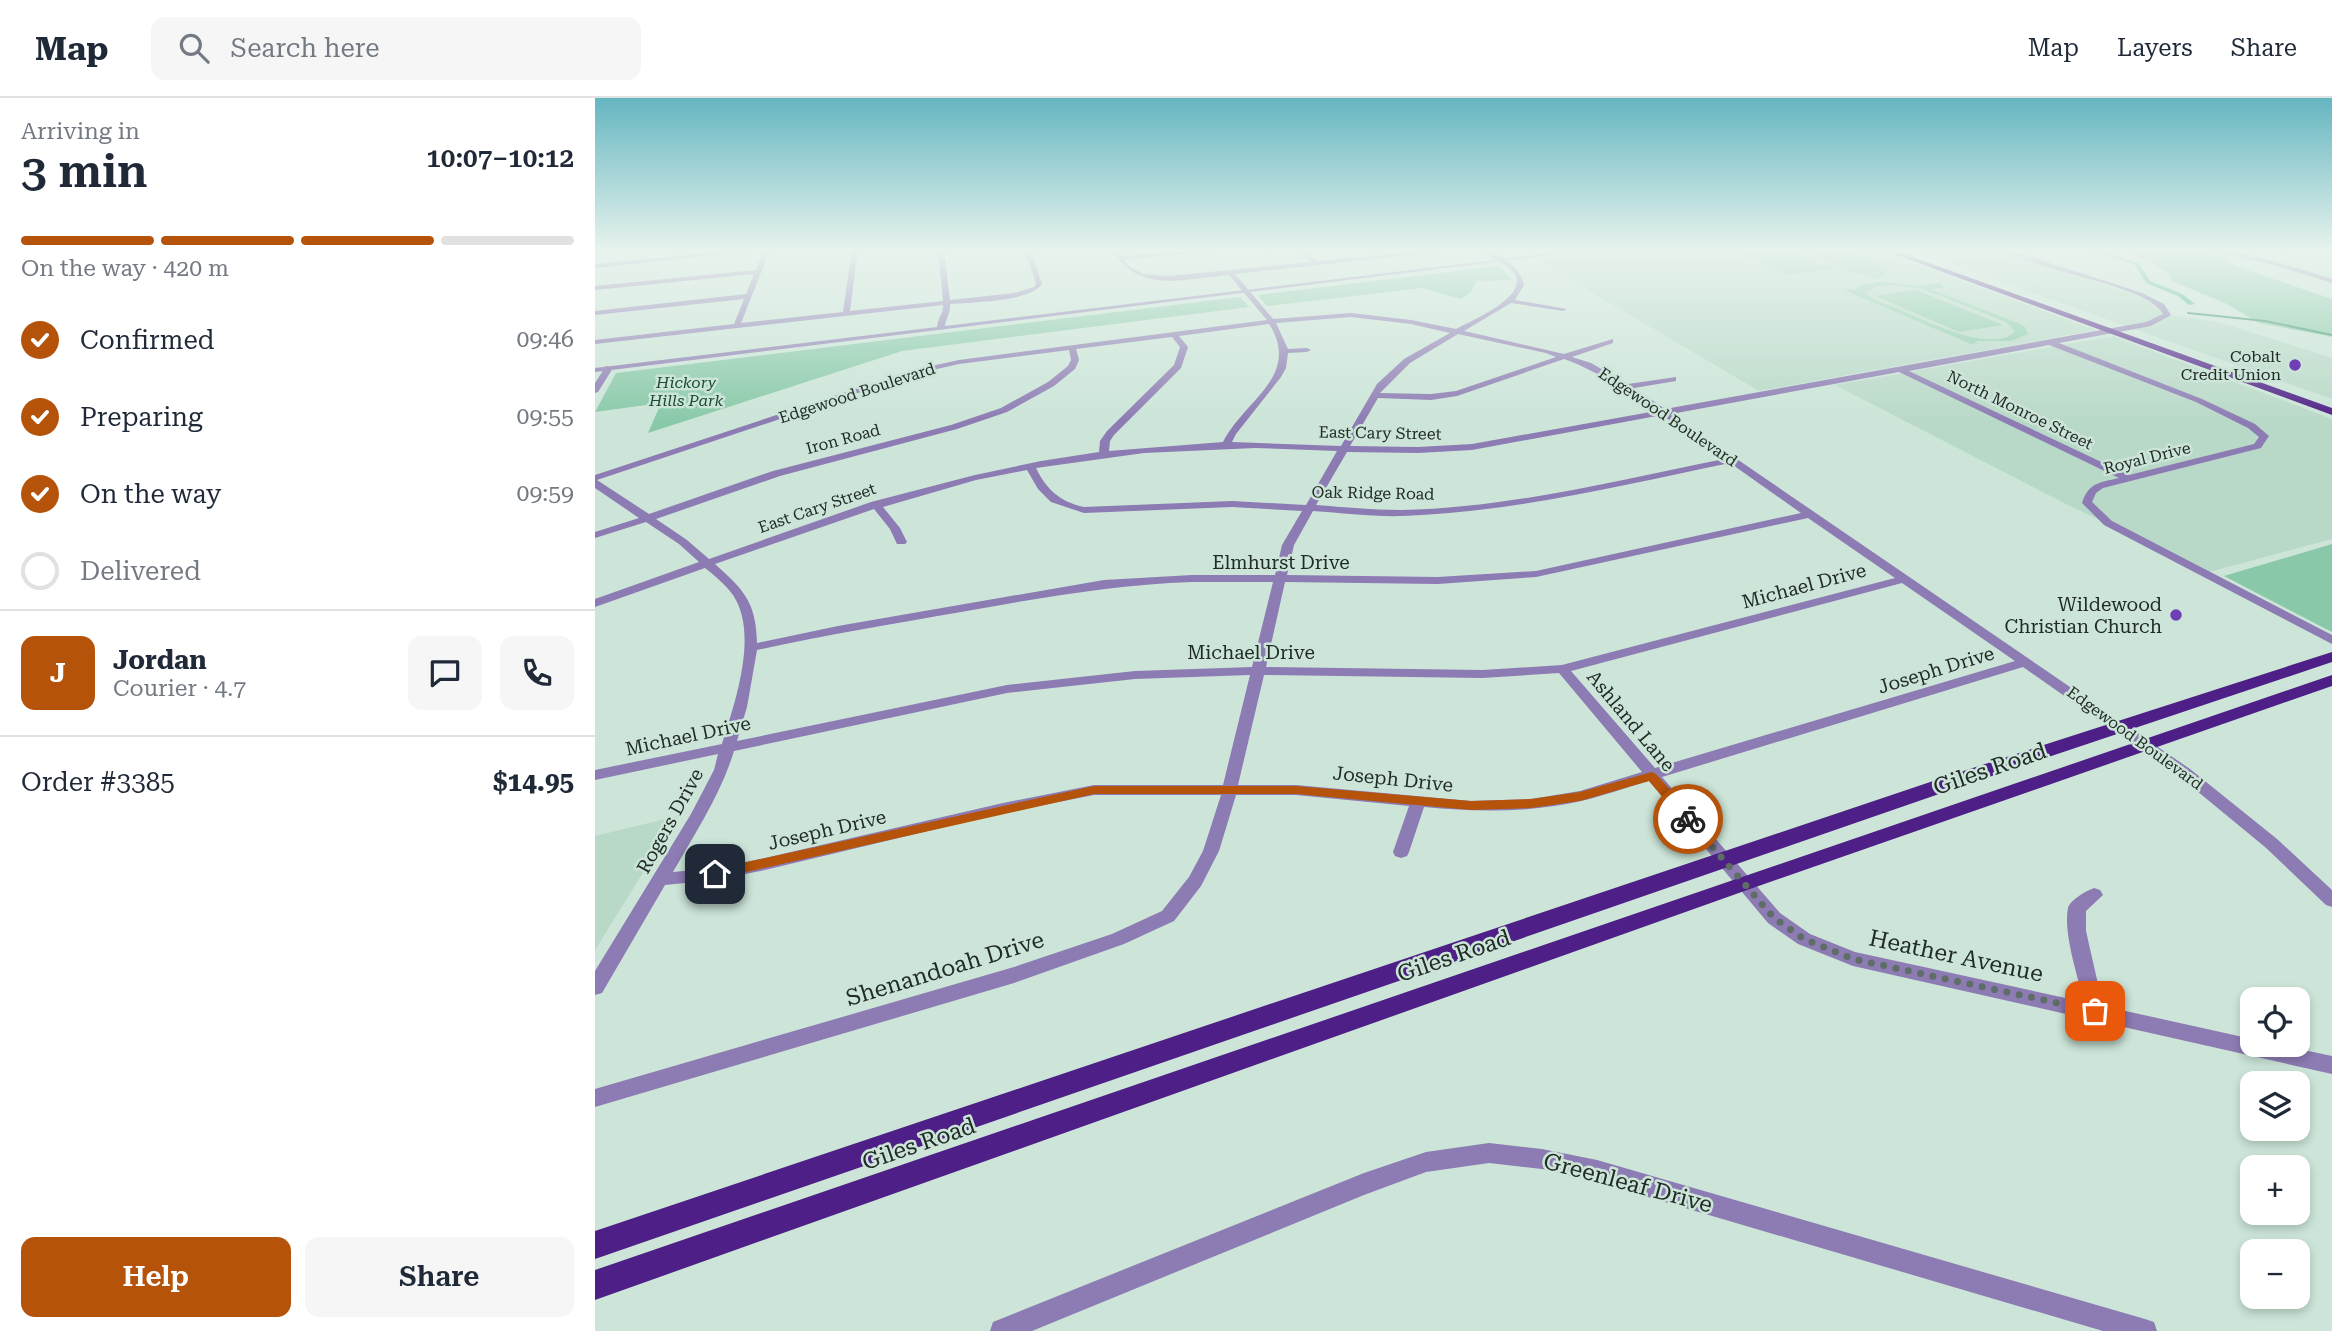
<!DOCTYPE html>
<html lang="en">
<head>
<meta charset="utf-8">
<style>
  :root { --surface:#fff; --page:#f6f6f7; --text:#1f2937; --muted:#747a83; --line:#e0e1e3; --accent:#b45309 }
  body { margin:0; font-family:"Roboto Serif",serif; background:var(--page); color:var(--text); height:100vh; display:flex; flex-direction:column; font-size:26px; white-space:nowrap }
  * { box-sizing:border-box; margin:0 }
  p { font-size:23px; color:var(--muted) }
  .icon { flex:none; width:38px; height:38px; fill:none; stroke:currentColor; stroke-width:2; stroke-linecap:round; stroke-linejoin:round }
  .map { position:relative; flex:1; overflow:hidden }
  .details { display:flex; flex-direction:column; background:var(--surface); width:595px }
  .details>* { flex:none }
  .buttons { position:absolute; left:1645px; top:889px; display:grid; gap:14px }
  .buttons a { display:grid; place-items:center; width:70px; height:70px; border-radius:14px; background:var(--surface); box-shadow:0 4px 10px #0003; font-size:35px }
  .pin { position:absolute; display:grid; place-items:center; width:60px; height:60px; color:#fff; margin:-30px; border-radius:14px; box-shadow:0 4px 10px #0006 }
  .courier { position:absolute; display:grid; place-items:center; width:70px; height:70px; margin:-35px; border:5px solid #b45309; border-radius:50%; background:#fff; color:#222; box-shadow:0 2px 9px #0007 }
  .overview em { font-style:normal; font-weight:600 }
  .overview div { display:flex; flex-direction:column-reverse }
  .overview { display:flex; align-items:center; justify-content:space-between; height:119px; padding:0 21px }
  h1 { font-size:46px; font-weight:600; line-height:52px }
  .bar { display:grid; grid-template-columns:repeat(4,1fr); gap:10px 7px; align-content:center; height:84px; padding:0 21px }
  .bar i { height:9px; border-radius:5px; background:var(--line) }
  .bar .on { background:var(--accent) }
  .bar p { grid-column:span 4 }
  .line { display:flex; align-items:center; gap:18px; padding:0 21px; border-top:2px solid var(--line) }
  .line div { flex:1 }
  .round { display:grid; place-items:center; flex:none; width:74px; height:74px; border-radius:14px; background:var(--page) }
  ol { padding:0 21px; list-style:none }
  li { display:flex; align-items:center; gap:21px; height:77px }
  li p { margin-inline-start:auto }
  li .icon { padding:7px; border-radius:50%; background:var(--accent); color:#fff; stroke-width:4 }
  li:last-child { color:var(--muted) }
  li i { width:38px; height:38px; border:4px solid var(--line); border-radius:50% }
  .primary-button { display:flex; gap:14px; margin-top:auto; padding:14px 21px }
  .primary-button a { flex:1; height:80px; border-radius:14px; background:var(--accent); color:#fff; font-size:28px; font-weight:600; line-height:80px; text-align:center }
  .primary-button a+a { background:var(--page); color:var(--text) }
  header { display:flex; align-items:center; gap:42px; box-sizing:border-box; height:98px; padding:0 35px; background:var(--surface); border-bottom:2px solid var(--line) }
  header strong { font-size:33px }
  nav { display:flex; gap:38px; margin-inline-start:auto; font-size:24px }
  .search { width:490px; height:63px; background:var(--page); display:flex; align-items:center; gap:18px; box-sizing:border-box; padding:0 24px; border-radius:14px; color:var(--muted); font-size:26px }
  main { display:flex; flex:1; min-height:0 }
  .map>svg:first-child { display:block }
  .built { fill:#b9d9c8 }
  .green { fill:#89c9a9; fill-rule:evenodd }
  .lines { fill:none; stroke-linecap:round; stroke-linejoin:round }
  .stream { stroke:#388e6a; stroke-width:2 }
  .canal { fill:#42b887; fill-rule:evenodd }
  .minor { fill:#8d7bb3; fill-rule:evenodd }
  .tertiary { fill:#8d7bb3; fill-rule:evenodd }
  .primary { fill:#4e2087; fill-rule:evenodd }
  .route { fill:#b45309 }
  .done { stroke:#5e6d65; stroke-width:7; stroke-dasharray:0 12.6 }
  .poi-dot { fill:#703fb6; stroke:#cce5d8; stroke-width:2.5 }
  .labels { text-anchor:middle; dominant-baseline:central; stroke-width:5; stroke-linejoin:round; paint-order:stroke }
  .far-poi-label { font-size:16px; fill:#222c27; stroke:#cce5d8; text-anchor:end }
  .far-park-label { font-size:16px; font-style:italic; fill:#1c4c37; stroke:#cce5d8 }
  .far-street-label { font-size:16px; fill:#222c27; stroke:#cce5d8 }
  .street-label { font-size:19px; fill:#222c27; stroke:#cce5d8 }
  .poi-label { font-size:19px; fill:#222c27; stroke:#cce5d8; text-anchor:end }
  .near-street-label { font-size:23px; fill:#222c27; stroke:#cce5d8 }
</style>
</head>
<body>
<header>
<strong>Map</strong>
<div class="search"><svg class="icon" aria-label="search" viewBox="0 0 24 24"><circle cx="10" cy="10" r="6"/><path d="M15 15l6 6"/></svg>Search here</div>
<nav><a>Map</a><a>Layers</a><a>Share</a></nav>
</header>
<main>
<section class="details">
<div class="overview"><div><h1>3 min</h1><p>Arriving in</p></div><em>10:07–10:12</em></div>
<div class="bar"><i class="on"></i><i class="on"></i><i class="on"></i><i></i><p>On the way · 420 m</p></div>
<ol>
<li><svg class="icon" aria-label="check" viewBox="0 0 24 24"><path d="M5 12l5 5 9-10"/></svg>Confirmed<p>09:46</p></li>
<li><svg class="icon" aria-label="check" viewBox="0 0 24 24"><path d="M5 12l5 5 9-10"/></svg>Preparing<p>09:55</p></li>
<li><svg class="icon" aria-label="check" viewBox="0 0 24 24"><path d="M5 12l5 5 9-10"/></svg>On the way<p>09:59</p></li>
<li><i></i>Delivered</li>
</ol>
<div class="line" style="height:126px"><b class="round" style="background:var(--accent);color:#fff">J</b><div><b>Jordan</b><p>Courier · 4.7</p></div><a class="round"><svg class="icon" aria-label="chat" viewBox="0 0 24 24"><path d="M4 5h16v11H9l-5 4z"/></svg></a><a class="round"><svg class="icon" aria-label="phone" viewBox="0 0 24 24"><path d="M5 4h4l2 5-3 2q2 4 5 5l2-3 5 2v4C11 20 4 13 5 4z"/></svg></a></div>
<div class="line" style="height:91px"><div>Order #3385</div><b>$14.95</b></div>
<div class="primary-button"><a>Help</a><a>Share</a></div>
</section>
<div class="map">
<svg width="1737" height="1233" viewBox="0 0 1737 1233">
  <rect width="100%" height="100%" fill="#cce5d8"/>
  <!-- built -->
  <path class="built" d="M1021 152H1283L1501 232 1164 293 940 161Z
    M1316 152H1406L1542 197 1561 206 1567 216 1624 224 1737 260V301Z
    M1518 238 1737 321V441L1614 474 1469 405 1240 287Z
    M83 718 10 836 0 852V738Z"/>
  <!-- green -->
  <path class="green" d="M1137 152H1197L1241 170 1193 177Z
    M1203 152H1254L1290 166 1254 172 1298 167 1284 181 1254 173Z
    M1536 152 1617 154 1641 168 1737 201V239L1664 225 1632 206 1579 184 1571 173 1538 156Z
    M904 168 918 182 881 183 876 194 866 201 827 190 672 208 663 197Z
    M1285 184 1326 188 1344 185 1349 190 1335 191 1423 225 1430 229 1433 236 1416 243H1380L1383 245 1376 246 1247 191 1260 192 1265 187ZM1305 187 1328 191 1411 224 1420 233C1400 257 1333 224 1310 214 1298 208 1280 204 1270 195L1282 188Z
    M1321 192 1408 227 1364 234 1280 198Z
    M645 199 654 209 307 253 53 335 66 305 0 314 21 275Z
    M1737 446V534L1629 478Z"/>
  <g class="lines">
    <!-- stream -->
    <path class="stream" d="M1593 215 1670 223 1737 237"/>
    <!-- canal -->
    <path class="canal" d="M1495 152H1503L1544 165 1555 183 1587 196 1600 206 1594 207 1583 198 1551 185 1540 167Z"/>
    <!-- minor -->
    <path class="minor" d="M147 152H165L0 170V166Z
      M169 152H175L146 225 248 214 257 152H263L255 213 348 203 343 152H349L355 202 419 195 439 189 441 186 430 152H436L447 186C435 204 377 204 355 206 356 215 350 221 350 230L346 232 342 230C342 221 349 215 348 207L0 246V242L139 226 149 201 0 217V213L151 196 159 176 0 192V188L161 172Z
      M517 152H523L527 158 612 152 622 153 529 162 534 168 548 176 574 178 715 164 703 152H709L722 163 846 152 843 154 640 176 678 221 756 215 816 222 861 231C876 223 938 197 918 174 909 165 895 160 885 152 902 151 926 170 929 187L920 202 972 211 968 213 916 205 869 233 969 256 1018 241V245L977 259 996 265 1033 286 1081 279V283L1039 290 1070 311 1551 224 1568 216C1553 186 1438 173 1407 152H1415L1547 195 1569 206 1576 217 1556 228 1464 245 1607 301 1660 326 1674 338 1666 350 1508 390 1501 395 1497 404 1517 423 1737 537V546L1509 427 1487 405C1494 384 1504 385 1524 380L1304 274 1076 316 1595 671 1682 741 1737 792V809L1731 807 1670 749 1585 679 1428 569 1067 679 1185 815 1215 836 1260 854 1489 904C1483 879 1468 835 1473 810 1475 802 1491 793 1499 790L1505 792 1508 797 1491 813V833L1508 908 1657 941V947H1685L1737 958V976L1258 868 1203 846 1173 825 1054 683C1031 689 1009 698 986 703 934 715 882 714 829 709L814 754 812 758 806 760 800 758 798 754 814 708 701 697H641L624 753 606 788 579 823 529 846 419 885 0 1009V991L419 869 517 836 567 813 594 779 608 753 626 697H499L408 715 170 772 120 782 70 787 7 895 0 897V873L96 716 119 672 123 656 0 682V672L127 646C140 604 164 536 138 497 130 486 120 478 110 470L0 509V501L104 464 84 446 51 424 0 440V434L44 420 0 390V377L318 272 364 262 672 222 634 177C590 181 543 196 517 152ZM756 219 816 226 855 235 809 261 782 286 746 348 637 344 641 336 686 279 691 270 693 255 712 254 716 252 712 250 693 251 681 225ZM674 226C707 278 649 302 628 344L514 353 515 343 519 337 586 270 593 249 584 238ZM863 236 951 255 961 259 861 293 836 296 785 295 815 265ZM577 239 585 249 579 267 512 333 505 343 504 354 446 363 380 377 276 404 114 461 92 442 61 421 185 378 362 331 412 314 459 288 480 271 484 262 481 251ZM1454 247 1601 304 1653 330 1664 339 1659 346 1534 377 1314 273ZM474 252 476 262 473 268 453 284 406 310 356 327 178 373 54 416 2 382 320 276 364 266ZM969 261C1003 273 1031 293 1061 313L877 346 823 349 755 348 783 300 836 302 862 298ZM1067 317 1129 361C1023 382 915 410 807 412 778 412 749 409 721 407L752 354 823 355 877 352ZM660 350 742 353 711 407 637 403 489 409C465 404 451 391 441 370L549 355ZM1135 365 1206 415 941 473 843 479 692 477 699 447 718 413C748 415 779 419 808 418 919 414 1028 387 1135 365ZM432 372 443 391 456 404 489 415 637 409 707 413 687 447 680 477H597L509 482 243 528 162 545C161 504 149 492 120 466L279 411 295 431 302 446H310L312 444 305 430 288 409 381 382ZM1213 420 1300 480 967 567 887 572 671 569 690 484 843 486 941 479ZM597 484H678L657 569 540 573 412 587 142 643 152 609 162 552C229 537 298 526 366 514 445 500 517 487 597 484ZM1307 485 1420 563 1060 670 976 573ZM964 575 1047 674 985 693 936 701 876 703 701 687H643L669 577 887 580ZM655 577 628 687H499L408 705 170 760 120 770 78 774C100 735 126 696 139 653L412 595 540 581Z
      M1609 152C1645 150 1702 170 1737 181V185L1679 167Z
      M11 268 18 270 3 294 0 295V285Z
      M894 1045 947 1051 1002 1062 1550 1221 1559 1224 1562 1233H1508L1002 1084 947 1071 894 1065 831 1074 769 1097 437 1233H395L398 1224 769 1075 831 1054Z"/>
    <!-- tertiary -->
    <path class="tertiary" d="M983 152H998L0 274V270Z"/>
    <!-- primary -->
    <path class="primary" d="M1288 152H1298L1737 310V317Z
      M1737 554V564L1370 687 0 1161V1133L1356 677Z
      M1737 577V588L1155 791 0 1202V1172Z"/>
  </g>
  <!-- sky -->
  <linearGradient id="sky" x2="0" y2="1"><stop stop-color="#65b6c1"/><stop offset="0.47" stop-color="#e8f3ed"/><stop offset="1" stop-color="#e8f3ed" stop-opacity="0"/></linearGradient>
  <rect width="1737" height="324" fill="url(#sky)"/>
  <!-- route -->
  <path class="route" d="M1057 674 1061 676 1098 717V724H1089L1054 683 985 703 936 710 876 712 701 696H499L120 781 114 776 120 771 499 688H701L876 703 936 701 985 694Z"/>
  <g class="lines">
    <!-- done -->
    <path class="done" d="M1093 721 1179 820 1209 841 1258 861 1500 913"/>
  </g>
  <!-- markers -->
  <g class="poi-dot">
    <circle cx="1700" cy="267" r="7"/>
    <circle cx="1581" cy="517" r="7"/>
  </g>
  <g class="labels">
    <!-- far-poi labels -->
    <g class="far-poi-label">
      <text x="1686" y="258">Cobalt<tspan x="1686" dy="18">Credit Union</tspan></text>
    </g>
    <!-- far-park labels -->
    <g class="far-park-label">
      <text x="91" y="284">Hickory<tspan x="91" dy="18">Hills Park</tspan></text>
    </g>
    <!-- far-street labels -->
    <g class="far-street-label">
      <text transform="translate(262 295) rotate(-18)">Edgewood Boulevard</text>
      <text transform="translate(1425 312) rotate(26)">North Monroe Street</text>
      <text transform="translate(1073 319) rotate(34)">Edgewood Boulevard</text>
      <text transform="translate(785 335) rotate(1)">East Cary Street</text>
      <text transform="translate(248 341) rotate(-15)">Iron Road</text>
      <text transform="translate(1552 360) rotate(-14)">Royal Drive</text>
      <text transform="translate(778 395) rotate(1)">Oak Ridge Road</text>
      <text transform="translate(222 410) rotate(-19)">East Cary Street</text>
      <text transform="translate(1540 640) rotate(36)">Edgewood Boulevard</text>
    </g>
    <!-- street labels -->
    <g class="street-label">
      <text x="686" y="464">Elmhurst Drive</text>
      <text transform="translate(1209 488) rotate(-15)">Michael Drive</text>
      <text x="656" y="554">Michael Drive</text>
      <text transform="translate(1341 572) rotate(-17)">Joseph Drive</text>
      <text transform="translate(1036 623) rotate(50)">Ashland Lane</text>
      <text transform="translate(93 638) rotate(-12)">Michael Drive</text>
      <text transform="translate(798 681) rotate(6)">Joseph Drive</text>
      <text transform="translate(75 723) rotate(-61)">Rogers Drive</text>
      <text transform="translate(232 732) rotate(-13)">Joseph Drive</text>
    </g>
    <!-- poi labels -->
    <g class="poi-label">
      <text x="1567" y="506">Wildewood<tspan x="1567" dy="22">Christian Church</tspan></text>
    </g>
    <!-- near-street labels -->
    <g class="near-street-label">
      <text transform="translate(1395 671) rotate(-19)">Giles Road</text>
      <text transform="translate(859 858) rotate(-19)">Giles Road</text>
      <text transform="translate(1361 858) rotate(12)">Heather Avenue</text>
      <text transform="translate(350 871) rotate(-17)">Shenandoah Drive</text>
      <text transform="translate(324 1046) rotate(-19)">Giles Road</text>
      <text transform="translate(1033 1085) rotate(15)">Greenleaf Drive</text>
    </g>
  </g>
</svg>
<div class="buttons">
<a><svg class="icon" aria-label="locate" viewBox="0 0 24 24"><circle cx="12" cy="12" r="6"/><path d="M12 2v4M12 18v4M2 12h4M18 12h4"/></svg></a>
<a><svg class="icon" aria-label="layers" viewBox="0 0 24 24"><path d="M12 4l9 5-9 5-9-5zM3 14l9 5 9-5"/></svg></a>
<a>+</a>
<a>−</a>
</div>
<div class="pin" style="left:1500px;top:913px;background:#ea580c"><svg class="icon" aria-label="bag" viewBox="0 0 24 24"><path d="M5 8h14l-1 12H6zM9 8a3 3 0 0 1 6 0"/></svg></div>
<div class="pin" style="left:120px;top:776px;background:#1f2937"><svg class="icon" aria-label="home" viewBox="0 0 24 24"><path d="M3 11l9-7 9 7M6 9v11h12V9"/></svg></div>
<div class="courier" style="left:1093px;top:721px"><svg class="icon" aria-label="bike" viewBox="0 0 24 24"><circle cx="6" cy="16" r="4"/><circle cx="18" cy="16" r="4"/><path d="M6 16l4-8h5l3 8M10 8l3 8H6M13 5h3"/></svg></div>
</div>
</main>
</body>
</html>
